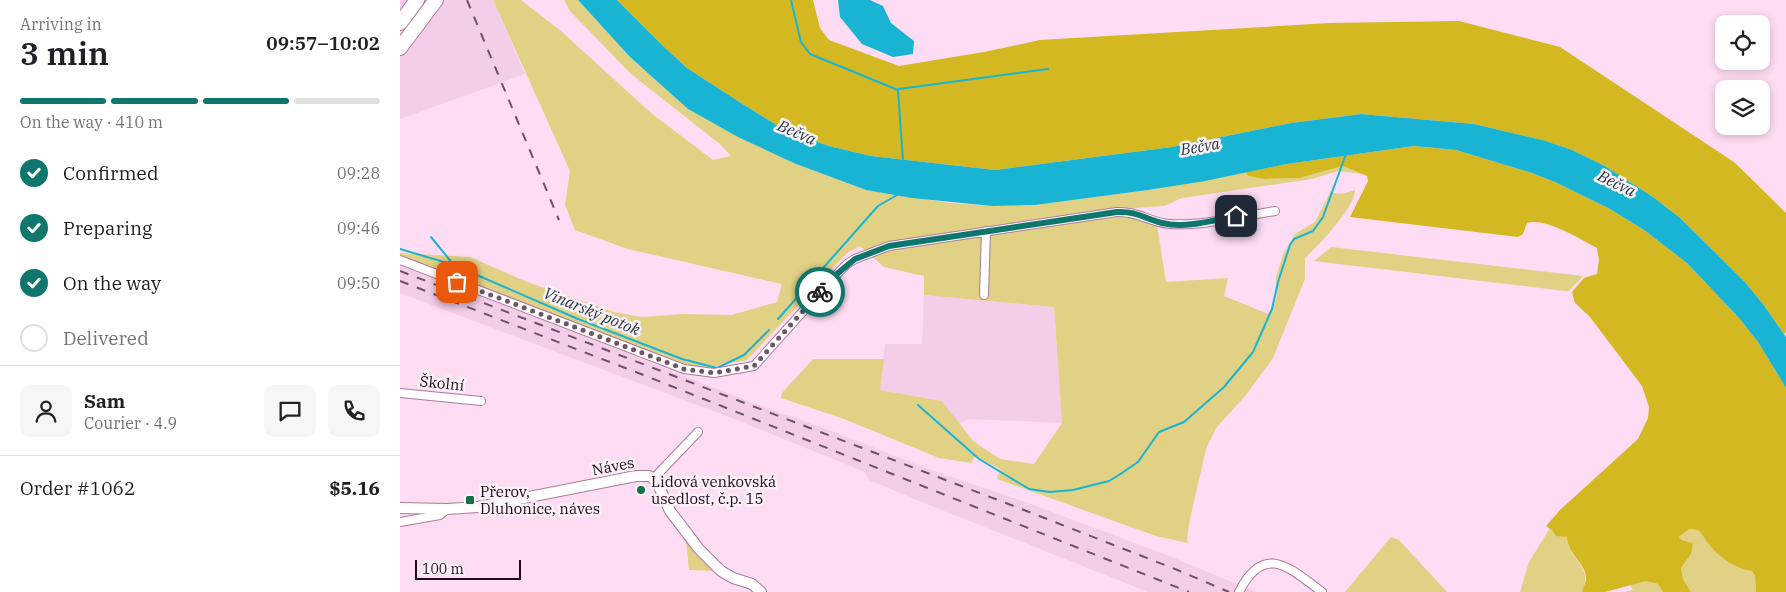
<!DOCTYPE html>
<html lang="en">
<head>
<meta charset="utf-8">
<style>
  :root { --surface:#fff; --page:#f6f6f6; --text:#202124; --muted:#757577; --line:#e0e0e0; --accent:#0f766e }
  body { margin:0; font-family:"IBM Plex Serif",serif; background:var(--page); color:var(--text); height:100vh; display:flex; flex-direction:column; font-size:19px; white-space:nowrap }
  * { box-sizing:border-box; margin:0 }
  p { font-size:16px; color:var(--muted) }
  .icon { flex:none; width:28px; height:28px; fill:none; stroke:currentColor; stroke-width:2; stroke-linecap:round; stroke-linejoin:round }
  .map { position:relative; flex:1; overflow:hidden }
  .side { display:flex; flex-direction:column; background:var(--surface); width:400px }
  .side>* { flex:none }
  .controls { position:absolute; left:1315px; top:15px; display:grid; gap:10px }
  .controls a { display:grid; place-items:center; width:55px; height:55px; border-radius:10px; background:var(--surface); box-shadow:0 2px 8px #0003; font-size:25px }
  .scale { position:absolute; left:15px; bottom:12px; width:106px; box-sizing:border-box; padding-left:5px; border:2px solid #1f0c1a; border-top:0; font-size:14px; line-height:18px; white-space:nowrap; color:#1f0c1a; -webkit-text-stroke:4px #fdf1f9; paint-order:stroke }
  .pin { position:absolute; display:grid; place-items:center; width:42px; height:42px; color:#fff; margin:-21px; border-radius:10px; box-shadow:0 2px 8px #0006 }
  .courier { position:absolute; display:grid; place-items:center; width:50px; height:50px; margin:-25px; border:4px solid #0f766e; border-radius:50%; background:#fff; color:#222; box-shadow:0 1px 6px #0007 }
  .headline em { font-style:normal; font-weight:600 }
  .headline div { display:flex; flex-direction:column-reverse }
  .headline { display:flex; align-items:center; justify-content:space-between; height:85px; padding:0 20px }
  h1 { font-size:32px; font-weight:600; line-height:38px }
  .bar { display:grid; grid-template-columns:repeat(4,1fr); gap:8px 5px; align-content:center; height:60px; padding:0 20px }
  .bar i { height:6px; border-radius:4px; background:var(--line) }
  .bar .on { background:var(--accent) }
  .bar p { grid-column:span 4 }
  .line { display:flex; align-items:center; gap:12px; padding:0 20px; border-top:1px solid var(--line) }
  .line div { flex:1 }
  .round { display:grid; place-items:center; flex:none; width:52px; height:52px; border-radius:10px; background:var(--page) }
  ol { padding:0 20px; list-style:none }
  li { display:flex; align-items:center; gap:15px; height:55px }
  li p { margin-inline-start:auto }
  li .icon { padding:5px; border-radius:50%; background:var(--accent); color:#fff; stroke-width:4 }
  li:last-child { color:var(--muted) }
  li i { width:28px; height:28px; border:2px solid var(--line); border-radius:50% }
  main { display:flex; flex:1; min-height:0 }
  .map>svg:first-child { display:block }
  .built { fill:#f4cee8 }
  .green { fill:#e1d184 }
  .forest { fill:#d4b821 }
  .water { fill:#19b4d4 }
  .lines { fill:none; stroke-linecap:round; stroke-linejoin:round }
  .stream { stroke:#19b4d4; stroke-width:2 }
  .minor-casing { stroke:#ac799e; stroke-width:10 }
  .tertiary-casing { stroke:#ac799e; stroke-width:12 }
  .motorway-casing { stroke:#ac799e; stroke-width:16 }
  .minor { stroke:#fff; stroke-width:8 }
  .tertiary { stroke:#fff; stroke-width:10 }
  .motorway { stroke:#fff; stroke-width:14 }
  .rail { stroke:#6b5264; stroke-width:2; stroke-dasharray:9 9; stroke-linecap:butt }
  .done { stroke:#6d5566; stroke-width:5; stroke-dasharray:0 9 }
  .route { stroke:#0f766e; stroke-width:6 }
  .poi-dot { fill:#117045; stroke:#fdf1f9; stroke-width:2 }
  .labels { text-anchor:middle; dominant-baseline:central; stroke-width:5; stroke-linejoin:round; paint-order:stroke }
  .street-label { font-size:15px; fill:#1f0c1a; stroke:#fdf1f9 }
  .poi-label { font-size:15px; fill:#1f0c1a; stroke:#fdf1f9; text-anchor:start }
  .water-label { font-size:16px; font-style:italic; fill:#1c3941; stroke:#fdf1f9 }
</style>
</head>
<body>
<main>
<section class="side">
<div class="headline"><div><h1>3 min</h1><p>Arriving in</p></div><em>09:57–10:02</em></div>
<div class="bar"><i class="on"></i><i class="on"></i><i class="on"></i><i></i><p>On the way · 410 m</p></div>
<ol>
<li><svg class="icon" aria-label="check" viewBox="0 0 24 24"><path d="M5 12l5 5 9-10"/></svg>Confirmed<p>09:28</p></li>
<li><svg class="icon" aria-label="check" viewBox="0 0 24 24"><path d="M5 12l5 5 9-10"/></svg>Preparing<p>09:46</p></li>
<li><svg class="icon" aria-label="check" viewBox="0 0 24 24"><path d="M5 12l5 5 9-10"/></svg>On the way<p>09:50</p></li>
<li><i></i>Delivered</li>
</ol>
<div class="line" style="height:90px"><a class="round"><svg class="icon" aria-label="person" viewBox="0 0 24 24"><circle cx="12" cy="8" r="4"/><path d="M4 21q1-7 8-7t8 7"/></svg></a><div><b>Sam</b><p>Courier · 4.9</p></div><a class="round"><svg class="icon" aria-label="chat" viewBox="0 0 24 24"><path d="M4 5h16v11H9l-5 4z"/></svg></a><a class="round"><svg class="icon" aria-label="phone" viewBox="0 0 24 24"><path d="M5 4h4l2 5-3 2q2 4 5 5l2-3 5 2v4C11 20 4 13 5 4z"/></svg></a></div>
<div class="line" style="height:65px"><div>Order #1062</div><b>$5.16</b></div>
</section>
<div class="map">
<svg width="1386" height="592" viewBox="0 0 1386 592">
  <rect width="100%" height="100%" fill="#fedcf3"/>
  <!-- built -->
  <path class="built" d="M0 0H93L125 74 0 119Z
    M0 264 348 401 440 434 520 466 628 503 767 555 856 592H748L524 503 469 480 465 472 342 422 0 293Z
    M524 295 654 307 662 423 569 419 559 424 542 401 480 390 485 344H522Z"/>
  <!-- green -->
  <path class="green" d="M93 0H121L162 32 251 113 313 160 331 156 320 144 231 74 170 11 164 0H178L230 57 288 109 313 123 396 164 466 190 550 203 592 206 635 205 748 190 846 172 848 176 864 179 899 178 943 166 963 174 938 171 912 179 782 198 764 206 734 208 739 218 757 225 766 282 828 278 824 296 868 314 875 303 877 295 876 277 883 255 895 234 915 222 931 191C939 197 947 192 955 190 956 206 918 246 905 258V279L873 358 846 395 816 428 806 449 790 519 787 538 788 543 756 536 597 479 600 469 575 456 571 463 539 458 444 419 381 398 382 393 413 359H484L480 390 542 401 573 441 600 459 634 464 662 423 654 307 524 295V276L484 267 460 246 447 253 347 360 301 369 261 356 0 255V253L70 257 127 282 214 312 242 317 283 314 332 315 377 302 382 284 228 249 175 230 165 205 170 171Z
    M931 247 1183 276 1169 291H1165L914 261Z
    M1150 528 1167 537C1168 560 1194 565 1182 592H1120L1129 562Z
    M1289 529C1291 529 1294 529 1297 530 1301 531 1304 538 1307 542 1317 556 1335 569 1352 571L1355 576 1356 592H1291L1283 579 1281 568 1291 554V542L1282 540 1279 537Z
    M991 537 999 540 1047 592H945Z
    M286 541H288L316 571 289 570Z
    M1246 581 1258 584 1263 592H1224L1233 590 1230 585Z"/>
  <!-- forest -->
  <path class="forest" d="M217 0H413L420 28 429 40 499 66 584 52 640 40 930 23 1059 21 1160 47 1334 162 1386 213V332L1384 334 1363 304 1344 281 1279 217 1253 197 1205 166 1172 150 1146 141 1074 124 961 114 891 123 772 147 595 170 471 156 429 146 386 131 338 101 287 68 262 45Z
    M1014 146 1056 150 1132 173 1155 182 1210 209 1244 230 1287 263 1339 318 1358 342 1386 388V592H1356L1355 576 1352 571C1335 569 1317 556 1307 542 1304 538 1301 531 1297 530 1294 529 1292 529 1289 529L1279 537 1282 540 1293 543 1291 554 1281 568 1283 579 1291 592H1263L1258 584 1246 581 1205 592H1182C1183 588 1185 584 1186 580 1187 563 1167 554 1167 537L1156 536 1152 530 1146 526 1160 510 1238 439 1248 418 1249 407 1242 386 1190 317 1175 303 1172 292 1184 278 1197 274 1199 260 1197 248C1180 239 1145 217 1127 223L1123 234 1118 237 950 217 968 181 967 176 943 166 899 178 864 179 848 176 846 172 887 164Z"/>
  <!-- water -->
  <path class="water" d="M178 0H217L262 45 287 68 338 101 386 131 429 146 471 156 595 170 772 147 891 123 961 114 1074 124 1146 141 1172 150 1205 166 1253 197 1279 217 1344 281 1363 304 1386 337V388L1358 342 1339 318 1287 263 1244 230 1210 209 1155 182 1132 173 1056 150 1014 146 887 164 805 181 748 190 635 205 592 206 512 198 466 190 396 164 338 137 288 109 230 57Z
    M438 0H470L483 6 491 23 514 41 513 54 493 57 462 44 440 17Z"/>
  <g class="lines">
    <!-- stream -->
    <path class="stream" d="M391 0 401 42 410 54 498 90 503 161
      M499 89 648 69
      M31 237 53 264
      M0 249 54 265 178 319 282 359 317 368 344 355 369 330
      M378 319 478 206 497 195
      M518 405 579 459 629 489 650 492 673 490 709 481 719 475 738 462 759 432 784 422 824 387 853 352 872 309 878 282 890 245 894 239 913 231 923 217 946 154"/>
    <defs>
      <path id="minor" d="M0 260 284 369 314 373 354 366 433 278 447 264 455 259 489 246 717 212C738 211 751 223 770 224 803 226 842 216 875 211
        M584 295 586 231
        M0 393 81 401
        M254 478 298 432
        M0 522 40 515 47 509
        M839 592C864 542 890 568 922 592"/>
      <path id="tertiary" d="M0 508 47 509 78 507 236 476H249L256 480 270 511 299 549 321 571 333 578 352 584 361 592"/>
      <path id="motorway" d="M0 23 17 0
        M0 48 36 0"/>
    </defs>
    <!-- minor casing -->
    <use href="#minor" class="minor-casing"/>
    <!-- tertiary casing -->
    <use href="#tertiary" class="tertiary-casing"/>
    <!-- motorway casing -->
    <use href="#motorway" class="motorway-casing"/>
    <!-- minor -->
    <use href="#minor" class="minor"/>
    <!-- tertiary -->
    <use href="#tertiary" class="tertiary"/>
    <!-- motorway -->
    <use href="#motorway" class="motorway"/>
    <!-- rail -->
    <path class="rail" d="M67 0 159 220
      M0 271 624 510 775 569 829 592
      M0 281 246 376 789 592"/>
  </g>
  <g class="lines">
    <!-- done -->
    <path class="done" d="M57 282 284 369 314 373 354 366 420 292"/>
    <!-- route -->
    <path class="route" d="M420 292 432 278 455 259 489 246 717 212C737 211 745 219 762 223 785 229 814 220 836 216"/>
  </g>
  <!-- markers -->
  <g class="poi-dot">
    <circle cx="241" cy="490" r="5"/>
    <rect x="65" y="495" width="10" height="10" rx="2.5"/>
  </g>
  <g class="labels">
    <!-- street labels -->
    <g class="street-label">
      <text transform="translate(42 383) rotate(6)">Školní</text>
      <text transform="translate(213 466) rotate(-11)">Náves</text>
    </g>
    <!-- poi labels -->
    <g class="poi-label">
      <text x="251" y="481">Lidová venkovská<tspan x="251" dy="17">usedlost, č.p. 15</tspan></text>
      <text x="80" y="491">Přerov,<tspan x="80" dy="17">Dluhonice, náves</tspan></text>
    </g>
    <!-- water labels -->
    <g class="water-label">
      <text transform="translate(397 132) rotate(23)">Bečva</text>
      <text transform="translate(800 146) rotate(-10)">Bečva</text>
      <text transform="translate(1217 183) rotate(26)">Bečva</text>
      <text transform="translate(192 311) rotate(22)">Vinarský potok</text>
    </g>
  </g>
</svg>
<div class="controls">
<a><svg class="icon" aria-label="locate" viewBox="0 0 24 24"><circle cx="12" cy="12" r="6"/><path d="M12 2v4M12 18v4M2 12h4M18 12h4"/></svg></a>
<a><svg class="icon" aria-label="layers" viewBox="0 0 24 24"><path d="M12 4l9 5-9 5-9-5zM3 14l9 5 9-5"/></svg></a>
</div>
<div class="scale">100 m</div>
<div class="pin" style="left:57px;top:282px;background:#ea580c"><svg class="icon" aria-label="bag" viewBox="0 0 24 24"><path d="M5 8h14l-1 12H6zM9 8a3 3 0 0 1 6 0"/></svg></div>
<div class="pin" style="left:836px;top:216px;background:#1f2937"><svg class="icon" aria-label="home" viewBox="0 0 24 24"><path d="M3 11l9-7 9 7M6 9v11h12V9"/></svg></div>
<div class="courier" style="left:420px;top:292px"><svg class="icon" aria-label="bike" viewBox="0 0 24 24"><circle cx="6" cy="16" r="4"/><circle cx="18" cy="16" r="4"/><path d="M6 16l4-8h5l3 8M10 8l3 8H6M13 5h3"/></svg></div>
</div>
</main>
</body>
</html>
